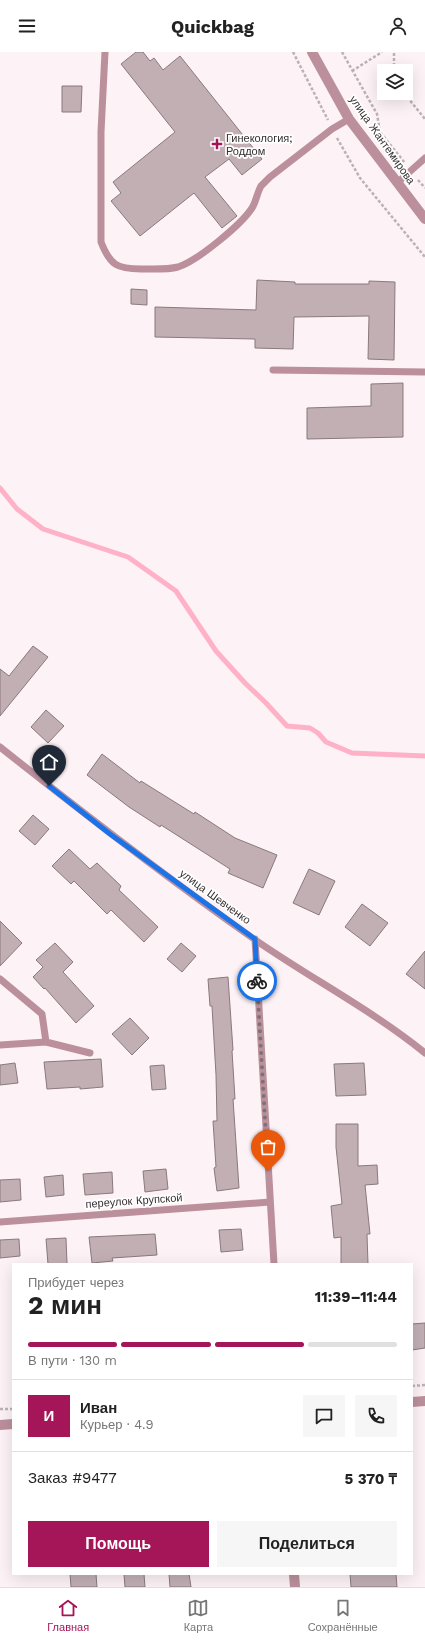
<!DOCTYPE html>
<html lang="ru">
<head>
<meta charset="utf-8">
<style>
  :root { --surface:#fff; --page:#f6f6f6; --text:#222; --muted:#767676; --line:#e0e0e0; --accent:#a51658 }
  body { margin:0; font-family:"Work Sans",sans-serif; background:var(--page); color:var(--text); height:100vh; display:flex; flex-direction:column; font-size:15px; white-space:nowrap }
  * { box-sizing:border-box; margin:0 }
  p { font-size:13px; color:var(--muted) }
  .icon { flex:none; width:22px; height:22px; fill:none; stroke:currentColor; stroke-width:2; stroke-linecap:round; stroke-linejoin:round }
  .map { position:relative; flex:1; overflow:hidden }
  .details { position:absolute; left:12px; top:1211px; width:401px; height:312px; display:flex; flex-direction:column; background:var(--surface); border-radius:0px; box-shadow:0 4px 16px #0002 }
  .details>* { flex:none }
  .fabs { position:absolute; left:377px; top:12px; display:grid; gap:8px }
  .fabs a { display:grid; place-items:center; width:36px; height:36px; border-radius:0px; background:var(--surface); box-shadow:0 4px 16px #0002; font-size:20px }
  .pin { position:absolute; display:grid; place-items:center; width:34px; height:34px; color:#fff; margin:-41px -17px; border-radius:50% 50% 50% 0; rotate:-45deg; box-shadow:0 0 4px #0007 }
  .pin .icon { rotate:45deg }
  .courier { position:absolute; display:grid; place-items:center; width:40px; height:40px; margin:-20px; border:3px solid #1a73e8; border-radius:50%; background:#fff; color:#222; box-shadow:0 1px 5px #0007 }
  .headline em { font-style:normal; font-weight:700 }
  .headline div { display:flex; flex-direction:column-reverse }
  .headline { display:flex; align-items:center; justify-content:space-between; height:68px; padding:0 16px }
  h1 { font-size:26px; font-weight:700; line-height:30px }
  .bar { display:grid; grid-template-columns:repeat(4,1fr); gap:6px 4px; align-content:center; height:48px; padding:0 16px }
  .bar i { height:5px; border-radius:3px; background:var(--line) }
  .bar .current { background:var(--accent) }
  .bar p { grid-column:span 4 }
  .line { display:flex; align-items:center; gap:10px; padding:0 16px; border-top:1px solid var(--line) }
  .line div { flex:1 }
  .round { display:grid; place-items:center; flex:none; width:42px; height:42px; border-radius:0px; background:var(--page) }
  .primary-button { display:flex; gap:8px; margin-top:auto; padding:8px 16px }
  .primary-button a { flex:1; height:46px; border-radius:0px; background:var(--accent); color:#fff; font-size:16px; font-weight:700; line-height:46px; text-align:center }
  .primary-button a+a { background:var(--page); color:var(--text) }
  header { display:flex; justify-content:space-between; align-items:center; height:52px; padding:0 16px; background:var(--surface); font-size:18px; font-weight:700 }
  .tabs { display:flex; justify-content:space-around; align-items:center; height:56px; border-top:1px solid var(--line); background:var(--surface); font-size:11px; color:var(--muted) }
  .tabs a { display:grid; justify-items:center; gap:2px }
  .tabs .current { color:var(--accent) }
  .map>svg:first-child { display:block }
  .lines { fill:none; stroke-linecap:round; stroke-linejoin:round }
  .stream { stroke:#feb1c7; stroke-width:5 }
  .building { fill:#c1afb4; stroke:#8a797e }
  .path { stroke:#bbb2b4; stroke-width:2.5; stroke-dasharray:3 2; stroke-linecap:butt }
  .service { stroke:#bb909c; stroke-width:7 }
  .minor { stroke:#bb909c; stroke-width:10 }
  .tertiary { stroke:#bb909c; stroke-width:10 }
  .done { stroke:#7c7376; stroke-width:4; stroke-dasharray:0 7.2 }
  .route { stroke:#1a73e8; stroke-width:5 }
  .poi-dot { fill:#a51658; stroke:#fff; stroke-width:1.5 }
  .labels { text-anchor:middle; dominant-baseline:central; stroke-width:3.5; stroke-linejoin:round; paint-order:stroke }
  .poi-label { font-size:11px; fill:#362f31; stroke:#fff; text-anchor:start }
  .street-label { font-size:11px; fill:#362f31; stroke:#fff }
</style>
</head>
<body>
<header><svg class="icon" aria-label="menu" viewBox="0 0 24 24"><path d="M4 6h16M4 12h16M4 18h16"/></svg>Quickbag<svg class="icon" aria-label="person" viewBox="0 0 24 24"><circle cx="12" cy="8" r="4"/><path d="M4 21q1-7 8-7t8 7"/></svg></header>
<div class="map">
<svg width="425" height="1535" viewBox="0 0 425 1535">
  <rect width="100%" height="100%" fill="#fdf2f5"/>
  <g class="lines">
    <!-- stream -->
    <path class="stream" d="M0 436 17 457 43 477 128 505 176 539 216 599 245 631 266 651 287 674 310 676 318 681 326 690 352 701 425 704"/>
  </g>
  <!-- building -->
  <path class="building" d="M136 0H143L150 9 154 6 163 18 180 4 262 107 242 123 229 107 205 125 237 164 222 176 194 141 140 184 111 149 121 141 113 130 175 80 121 12Z
    M62 34H82L81 60H62Z
    M257 228 295 230V232H369V229L395 230 394 308 368 307 369 264 294 265 293 297 255 296V287L155 285V255L256 258Z
    M131 237 147 238V253L131 252Z
    M403 331V385L307 387V356L371 354V332Z
    M33 594 48 605 0 664V617L9 624Z
    M46 658 64 674 48 691 31 675Z
    M102 702 140 731 141 729 194 762 195 760 235 786 277 803 263 836 228 821 230 817 161 773 160 775 129 755 87 723Z
    M33 763 49 777 35 793 19 779Z
    M69 797 90 817 97 811 121 834 119 838 158 875 144 890 111 858 107 862 74 829 71 832 52 814Z
    M309 817 335 829 319 863 293 851Z
    M362 852 388 871 370 894 345 875Z
    M0 869 22 891 0 914Z
    M55 891 73 910 63 920 94 954 76 971 45 936 44 937 33 925 43 915 36 908Z
    M181 891 196 904 182 920 167 907Z
    M425 899V937L406 922Z
    M228 925 233 998 232 999 235 1047H233L239 1136 217 1139 214 1116 216 1115 213 1069H217L216 1023 212 954H210L208 927Z
    M130 966 149 986 132 1003 112 982Z
    M101 1007 103 1035 80 1037V1035L47 1037 44 1010Z
    M15 1011 18 1031 0 1033V1013Z
    M364 1011 366 1043 336 1044 334 1012Z
    M164 1013 166 1037 152 1038 150 1014Z
    M336 1072H358V1114L377 1113 378 1132 365 1133 370 1182H367L368 1212H341V1185L334 1186 331 1154 342 1152 336 1095Z
    M166 1117 168 1137 145 1140 143 1119Z
    M112 1120 113 1141 85 1143 83 1122Z
    M63 1123 64 1143 46 1145 44 1125Z
    M20 1127 21 1148 0 1150V1128Z
    M241 1177 243 1198 221 1200 219 1178Z
    M155 1182 157 1203 112 1206 113 1209 92 1211 89 1185Z
    M66 1186 67 1212H48L46 1187Z
    M19 1187 20 1204 0 1206V1188Z
    M425 1271V1296L412 1298V1272Z
    M70 1522H96L97 1535H71Z
    M124 1522H144L145 1535H125Z
    M169 1522H189L191 1535H170Z
    M350 1522H396L397 1535H351Z"/>
  <g class="lines">
    <!-- path -->
    <path class="path" d="M293 0 328 68
      M342 0 377 62 380 80 405 111
      M352 19 382 0
      M394 19V0
      M404 41 425 67
      M337 86 360 126 425 205
      M418 128 425 136
      M412 1334 425 1333
      M0 1357H13"/>
    <!-- service -->
    <path class="service" d="M105 0 101 80V190C110 213 117 217 141 217 153 217 167 218 178 215 197 209 241 173 252 156 256 150 257 141 261 134 264 131 267 128 270 125L332 77 349 67
      M397 131 425 106
      M273 318 425 320
      M0 695C83 761 167 826 254 887 310 926 372 958 425 1001
      M255 887 274 1212
      M0 927 42 962 46 990
      M0 993 46 990 90 1001
      M0 1170 270 1150"/>
    <!-- minor -->
    <path class="minor" d="M312 0 349 67 425 167
      M0 1373 13 1372
      M294 1522 295 1535"/>
    <!-- tertiary -->
    <path class="tertiary" d="M412 1350 425 1349"/>
  </g>
  <g class="lines">
    <!-- done -->
    <path class="done" d="M257 929 268 1119"/>
    <!-- route -->
    <path class="route" d="M49 734 110 782 255 887 257 929"/>
  </g>
  <!-- markers -->
  <path class="poi-dot" d="M215 86h4v4h4v4h-4v4h-4v-4h-4v-4h4z"/>
  <g class="labels">
    <!-- poi labels -->
    <g class="poi-label">
      <text x="226" y="86">Гинекология;<tspan x="226" dy="13">Роддом</tspan></text>
    </g>
    <!-- street labels -->
    <g class="street-label">
      <text transform="translate(382 88) rotate(55)">улица Жантемирова</text>
      <text transform="translate(215 845) rotate(36)">улица Шевченко</text>
      <text transform="translate(134 1149) rotate(-4)">переулок Крупской</text>
    </g>
  </g>
</svg>
<div class="fabs">
<a><svg class="icon" aria-label="layers" viewBox="0 0 24 24"><path d="M12 4l9 5-9 5-9-5zM3 14l9 5 9-5"/></svg></a>
</div>
<div class="pin" style="left:268px;top:1119px;background:#ea580c"><svg class="icon" aria-label="bag" viewBox="0 0 24 24"><path d="M5 8h14l-1 12H6zM9 8a3 3 0 0 1 6 0"/></svg></div>
<div class="pin" style="left:49px;top:734px;background:#1f2937"><svg class="icon" aria-label="home" viewBox="0 0 24 24"><path d="M3 11l9-7 9 7M6 9v11h12V9"/></svg></div>
<div class="courier" style="left:257px;top:929px"><svg class="icon" aria-label="bike" viewBox="0 0 24 24"><circle cx="6" cy="16" r="4"/><circle cx="18" cy="16" r="4"/><path d="M6 16l4-8h5l3 8M10 8l3 8H6M13 5h3"/></svg></div>
<section class="details">
<div class="headline"><div><h1>2 мин</h1><p>Прибудет через</p></div><em>11:39–11:44</em></div>
<div class="bar"><i class="current"></i><i class="current"></i><i class="current"></i><i></i><p>В пути · 130 m</p></div>
<div class="line" style="height:72px"><b class="round" style="background:var(--accent);color:#fff">И</b><div><b>Иван</b><p>Курьер · 4.9</p></div><a class="round"><svg class="icon" aria-label="chat" viewBox="0 0 24 24"><path d="M4 5h16v11H9l-5 4z"/></svg></a><a class="round"><svg class="icon" aria-label="phone" viewBox="0 0 24 24"><path d="M5 4h4l2 5-3 2q2 4 5 5l2-3 5 2v4C11 20 4 13 5 4z"/></svg></a></div>
<div class="line" style="height:52px"><div>Заказ #9477</div><b>5 370 ₸</b></div>
<div class="primary-button"><a>Помощь</a><a>Поделиться</a></div>
</section>
</div>
<nav class="tabs">
<a class="current"><svg class="icon" aria-label="home" viewBox="0 0 24 24"><path d="M3 11l9-7 9 7M6 9v11h12V9"/></svg>Главная</a>
<a><svg class="icon" aria-label="map" viewBox="0 0 24 24"><path d="M3 6l6-2 6 2 6-2v14l-6 2-6-2-6 2zM9 4v14M15 6v14"/></svg>Карта</a>
<a><svg class="icon" aria-label="saved" viewBox="0 0 24 24"><path d="M7 4h10v16l-5-4-5 4z"/></svg>Сохранённые</a>
</nav>
</body>
</html>
